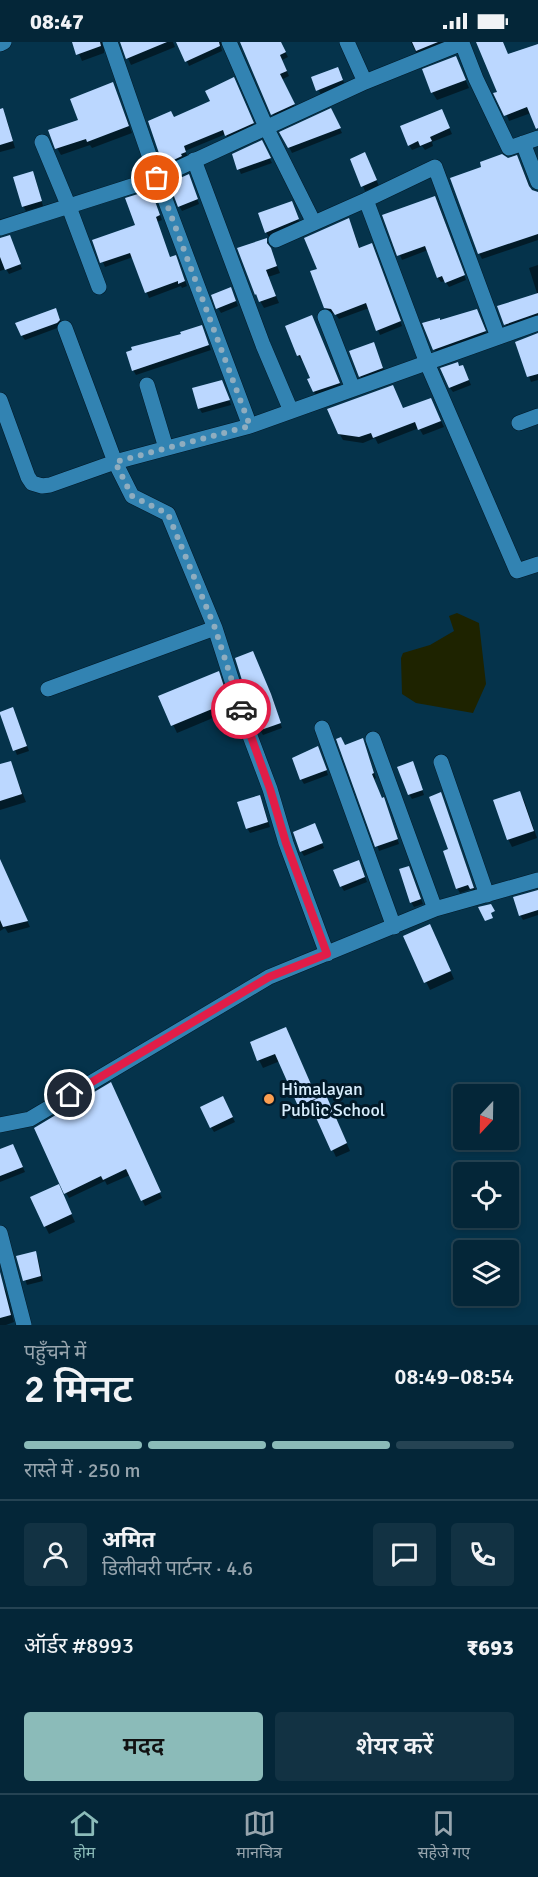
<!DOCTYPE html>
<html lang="hi">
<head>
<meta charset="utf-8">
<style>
  :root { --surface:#042638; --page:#123243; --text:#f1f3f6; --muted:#97a5ae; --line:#254353; --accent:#8bbbb9 }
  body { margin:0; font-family:Signika,"Noto Sans Devanagari",sans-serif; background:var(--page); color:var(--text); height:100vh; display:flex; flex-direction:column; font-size:22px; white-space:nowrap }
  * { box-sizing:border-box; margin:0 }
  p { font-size:20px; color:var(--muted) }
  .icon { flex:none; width:33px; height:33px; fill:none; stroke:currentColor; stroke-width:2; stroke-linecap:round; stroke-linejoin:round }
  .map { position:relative; height:1283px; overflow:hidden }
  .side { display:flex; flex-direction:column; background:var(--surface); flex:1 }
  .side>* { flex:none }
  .needle { width:39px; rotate:202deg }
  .buttons { position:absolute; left:453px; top:1042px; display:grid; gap:12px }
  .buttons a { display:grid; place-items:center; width:66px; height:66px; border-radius:6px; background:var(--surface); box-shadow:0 3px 9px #0003,0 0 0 2px var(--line); font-size:30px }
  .pin { position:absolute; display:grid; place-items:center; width:51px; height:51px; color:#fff; margin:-26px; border:3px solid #fff; border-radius:50%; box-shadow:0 2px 6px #0007 }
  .courier { position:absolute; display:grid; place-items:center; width:60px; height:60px; margin:-30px; border:4px solid #e11d48; border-radius:50%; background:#fff; color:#222; box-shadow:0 2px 8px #0007 }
  .head em { font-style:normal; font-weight:600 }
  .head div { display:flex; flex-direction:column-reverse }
  .head { display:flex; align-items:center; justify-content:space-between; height:102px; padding:0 24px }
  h1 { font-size:39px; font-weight:600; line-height:45px }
  .bar { display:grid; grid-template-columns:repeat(4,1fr); gap:9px 6px; align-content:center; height:72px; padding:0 24px }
  .bar i { height:8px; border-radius:4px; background:var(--line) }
  .bar .selected { background:var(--accent) }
  .bar p { grid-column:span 4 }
  .line { display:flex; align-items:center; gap:15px; padding:0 24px; border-top:2px solid var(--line) }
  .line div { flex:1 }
  .round { display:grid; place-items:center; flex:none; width:63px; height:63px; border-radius:6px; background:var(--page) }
  .action { display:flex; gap:12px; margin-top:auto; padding:12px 24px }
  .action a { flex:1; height:69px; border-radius:6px; background:var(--accent); color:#111; font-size:24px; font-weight:600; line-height:69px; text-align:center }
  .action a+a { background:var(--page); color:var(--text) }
  .status { display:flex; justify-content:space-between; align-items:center; height:42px; padding:0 30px; background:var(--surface); direction:ltr }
  .status svg { height:16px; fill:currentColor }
  .tabs { display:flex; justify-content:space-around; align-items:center; height:84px; border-top:2px solid var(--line); background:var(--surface); font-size:16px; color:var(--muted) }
  .tabs a { display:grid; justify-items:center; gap:3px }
  .tabs .selected { color:var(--accent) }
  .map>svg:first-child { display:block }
  .water { fill:#1e2300 }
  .shadow { fill:#0007 }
  .building { fill:#bbd7ff }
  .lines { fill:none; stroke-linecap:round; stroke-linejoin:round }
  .street-casing { stroke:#021928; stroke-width:16 }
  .street { stroke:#3283b2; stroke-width:15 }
  .done { stroke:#8fadbf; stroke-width:6; stroke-dasharray:0 10.8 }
  .route { stroke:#e11d48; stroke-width:8 }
  .poi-dot { fill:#fb9e51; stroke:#021928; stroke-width:2 }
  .labels { text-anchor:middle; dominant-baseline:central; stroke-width:6; stroke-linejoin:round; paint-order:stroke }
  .poi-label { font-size:18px; fill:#d9effe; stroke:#021928; text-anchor:start }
</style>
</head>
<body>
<div class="status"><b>08:47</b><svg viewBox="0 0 49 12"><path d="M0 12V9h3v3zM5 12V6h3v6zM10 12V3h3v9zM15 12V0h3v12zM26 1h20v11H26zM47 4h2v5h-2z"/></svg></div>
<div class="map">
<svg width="538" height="1283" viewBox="0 0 538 1283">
  <rect width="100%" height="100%" fill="#05334b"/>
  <!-- water -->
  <path class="water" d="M457 571 479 581 486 642 473 671 416 661 402 652 401 616 403 611 430 603 454 589 449 574Z"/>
  <!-- shadow -->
  <path class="shadow" d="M74 0H108L104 5V11L82 19Z
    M121 0H173L175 5 131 23Z
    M189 0H224L221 4 222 9 189 24 180 4Z
    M248 0H280L288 15 282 18 289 34 281 38 296 67 275 77Z
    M411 0H461L418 15Z
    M478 0H503L508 14 538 74 531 71 509 79Z
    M456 16 469 46 437 58 432 50Z
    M340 32 345 43 321 53 313 36Z
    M113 42 132 91 92 106 90 103 61 113 57 106Z
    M236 42 255 86 229 98 226 92 185 109 188 115 167 127 164 122 174 77 212 59Z
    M0 71 3 72 7 78 15 106 0 110Z
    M333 73 342 91 292 111 282 91Z
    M444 74 452 92 432 100 433 104 425 108 422 104 412 108 409 103Z
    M261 100 272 121 241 132 239 127Z
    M367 117 379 144 365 149 363 144Z
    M520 121 536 160 538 159V198L482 217 479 211Z
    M35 135 43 164 26 169 23 164Z
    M191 139 199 162 182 169 179 164Z
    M153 155 162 178 157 180 170 217 178 220 187 244 182 246 181 244 149 256 133 215 105 225 94 199 137 184Z
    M438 161 466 238 449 245 445 239 441 240 438 236 428 208 402 218 384 174Z
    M294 166 300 182 269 195 266 190Z
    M351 183 360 207 374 208 402 284 380 293 369 266 339 277 335 272 328 270 325 265 319 228Z
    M0 197 12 200 22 227 9 232 6 227 0 229Z
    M266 197 280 231 268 235 279 261 264 266 256 252 239 207Z
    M538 223V277L508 287 505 282 537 251 529 226Z
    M233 252 238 264 221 271 218 266Z
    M58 272 62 283 60 285 25 298 22 294Z
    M479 273 487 294 437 312 424 282Z
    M314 280 342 346 317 354 314 350 312 337 303 317 301 318 298 313Z
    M204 290 211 308 136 333 133 328Z
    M538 292V338L531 340 517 300Z
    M376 307 385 331 363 339 360 334Z
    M459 326 465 329 471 343 453 350 450 346Z
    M224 344 231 363 202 371 199 366Z
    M434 364 444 385 423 393 419 386 378 402 375 396 363 401 343 398 339 391 403 368Z
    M218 631 222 638 232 668 177 691 160 655Z
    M273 658 282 686 263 693 260 688Z
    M1 671 15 672 29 709 17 713Z
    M363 698 376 736 374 737 382 758 386 762 399 802 379 809 345 705Z
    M320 710 328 733 304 742 301 737Z
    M10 720 26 760 0 768V724Z
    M415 726 424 753 412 757 409 752Z
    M519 751 524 758 537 796 512 805 508 797Z
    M443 757 476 851 472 847 460 851 457 846Z
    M262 759 270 785 250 791 247 786Z
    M317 788 324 806 304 814 301 809Z
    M359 820 367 840 344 849 341 844Z
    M411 831 423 862 414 865 411 860Z
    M0 841 11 843 30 885 8 891 5 886 0 889Z
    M538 850V873L523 878 520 873Z
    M434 892 454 937 430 948 405 895Z
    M289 994 318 1058 330 1062 350 1109 336 1115 314 1067 304 1071 280 1019 263 1026 259 1018 252 1001Z
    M114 1048 162 1156 145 1164 130 1133 107 1143 105 1139 69 1156 66 1151Z
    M223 1056 235 1080 214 1090 211 1085Z
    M15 1108 25 1130 0 1140V1109Z
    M62 1152 75 1180 49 1192 45 1184Z
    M35 1211 38 1216 43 1239 27 1243 18 1216Z
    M2 1242 6 1249 14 1280 6 1283H0V1243Z"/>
  <!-- building -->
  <path class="building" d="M72 0H100L101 4 76 13Z
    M120 0H167L126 17Z
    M176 0H219L220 4 185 20Z
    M240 0H281L286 10 280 13 287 29 280 32 295 62 271 73Z
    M412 0H438L416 9Z
    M476 0H503L508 12 538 2V86L536 87 527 65 504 74 493 51 497 50Z
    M456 14 466 38 431 51 422 27Z
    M338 25 343 38 316 49 311 35Z
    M234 35 254 81 225 94 223 88 184 104 186 110 181 112 182 114 163 123 148 79 171 69 174 75 210 59 205 49Z
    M113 40 129 84 87 100 86 97 55 107 48 88 78 78 70 57Z
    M3 66 13 99 0 103V67Z
    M331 66 341 86 288 106 279 90Z
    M442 67 450 86 430 95 432 99 420 104 418 99 408 104 400 84Z
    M262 98 271 116 237 128 232 112Z
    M365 110 377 138 361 145 350 117Z
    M502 112 508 116 517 113 529 144 532 148 538 150V192L478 212 450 136 481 125 480 120Z
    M33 129 42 159 22 165 13 135Z
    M189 132 198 157 178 165 169 141Z
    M151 148 160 173 156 175 170 215 176 213 185 239 178 242V239L145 251 130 211 100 221 92 198 135 183 125 156Z
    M435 154 465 233 445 241 442 234 437 236 425 204 397 214 382 173Z
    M292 159 299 177 265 191 258 171Z
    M349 176 359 206 372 201 401 279 376 289 366 261 335 273 331 267 324 266 310 229 317 227 304 196Z
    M10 193 21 222 5 228 0 215V196Z
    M267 196V201L271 206 277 224 266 228 276 254 259 260 256 252 255 253 237 206Z
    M231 245 236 259 216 267 211 253Z
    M538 251V271L504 283 497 264Z
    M56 266 60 278 57 281 21 294 15 281Z
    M477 267 486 289 433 308 422 281 440 276V278Z
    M312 273 340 341 313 350 307 337 310 336 300 313 297 314 285 284Z
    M202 283 209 303 132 329 126 310 132 308 131 305 181 292 180 290Z
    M538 291V332L527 335 515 300Z
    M374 300 383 326 359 335 349 309Z
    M458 320 459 324 463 323 469 338 449 346 440 326Z
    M222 338 230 358 198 367 192 346Z
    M393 343 403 366 431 356 441 379 418 388 415 380 373 396 371 391 359 395 338 392 327 367Z
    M253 609 271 652 281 681 258 689 235 616Z
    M219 629 229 660 171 684 158 654Z
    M13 665 27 704 13 709 0 672V670Z
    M341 695 345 703 363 696 374 731 372 732 382 756 384 755 398 797 375 805 336 697Z
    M318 704 327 728 300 738 292 716Z
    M11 719 22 752 0 759V722Z
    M413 719 423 748 408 753 397 725Z
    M520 749 534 789 507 798 493 758Z
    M441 750 474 846 470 847 468 843 456 847 443 809 448 807 429 755Z
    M260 753 268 780 246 787 237 760Z
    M315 781 323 801 300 810 293 790Z
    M0 817 28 879 3 885 0 878Z
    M359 818 365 835 340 845 333 828Z
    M409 824 421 857 410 861 399 827Z
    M538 848V868L519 874 513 855Z
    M491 862 495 869 491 871 493 876 485 879 478 865Z
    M430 882 451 929 424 941 403 894Z
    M286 985 317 1056 298 1064 275 1012 257 1019 250 1000Z
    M111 1040 161 1150 141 1159 126 1127 103 1138 101 1134 64 1152 34 1086Z
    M326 1053 347 1101 331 1109 309 1060Z
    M223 1054 233 1075 210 1086 200 1065Z
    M13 1102 23 1125 0 1134V1107Z
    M59 1142 72 1172 44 1185 30 1155Z
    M36 1209 41 1234 23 1239 16 1214Z
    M0 1230 11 1273 0 1276Z"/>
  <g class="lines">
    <defs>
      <path id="street" d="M110 0 157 136 250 384 538 281
        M229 0 266 85 314 181
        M347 0 365 40
        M0 2 4 0
        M42 100 69 165 99 245
        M523 101 538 140
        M194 118 263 303 291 369
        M366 158 427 321 517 529 538 522
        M0 186 157 136 365 40 462 1 476 37 509 106 538 96
        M276 198 366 158 435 125 498 295
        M325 275 353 347
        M65 286 115 420 132 454 168 472 215 586 247 686 270 747 286 801 327 912
        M147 343 166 406
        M0 358 28 435 32 441 42 444 50 443 115 420 250 384
        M519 381 538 374
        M48 647 215 586
        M322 686 394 885
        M373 697 435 867
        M441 720 487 853
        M0 1083 30 1077 269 935 435 867 538 838
        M0 1191 24 1283"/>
    </defs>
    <!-- street casing -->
    <use href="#street" class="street-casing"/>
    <!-- street -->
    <use href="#street" class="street"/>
  </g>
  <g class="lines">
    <!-- done -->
    <path class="done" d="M157 136 250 384 115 420 132 454 168 472 215 586 241 667"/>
    <!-- route -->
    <path class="route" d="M70 1053 269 935 327 912 286 801 270 747 241 667"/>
  </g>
  <!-- markers -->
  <circle class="poi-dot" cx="269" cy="1057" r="6"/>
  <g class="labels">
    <!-- poi labels -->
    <g class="poi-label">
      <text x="281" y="1047">Himalayan<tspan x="281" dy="21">Public School</tspan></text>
    </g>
  </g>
</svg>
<div class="buttons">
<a><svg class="needle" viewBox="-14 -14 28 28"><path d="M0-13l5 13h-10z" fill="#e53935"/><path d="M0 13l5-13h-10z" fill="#97a5ae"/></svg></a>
<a><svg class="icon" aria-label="locate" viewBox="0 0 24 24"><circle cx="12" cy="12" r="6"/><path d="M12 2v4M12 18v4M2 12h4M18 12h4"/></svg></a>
<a><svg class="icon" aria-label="layers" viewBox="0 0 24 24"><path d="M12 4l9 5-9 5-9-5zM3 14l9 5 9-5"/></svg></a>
</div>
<div class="pin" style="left:157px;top:136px;background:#ea580c"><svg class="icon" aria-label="bag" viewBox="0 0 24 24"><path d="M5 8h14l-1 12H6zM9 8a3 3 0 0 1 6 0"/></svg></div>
<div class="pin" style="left:70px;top:1053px;background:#1f2937"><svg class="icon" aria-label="home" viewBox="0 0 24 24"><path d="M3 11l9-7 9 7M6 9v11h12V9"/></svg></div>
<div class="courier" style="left:241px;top:667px"><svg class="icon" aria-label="car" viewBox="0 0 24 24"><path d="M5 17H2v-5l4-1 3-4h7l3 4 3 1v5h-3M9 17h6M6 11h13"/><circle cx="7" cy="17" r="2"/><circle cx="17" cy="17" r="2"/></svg></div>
</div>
<section class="side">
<div class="head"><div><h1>2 मिनट</h1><p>पहुँचने में</p></div><em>08:49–08:54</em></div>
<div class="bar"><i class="selected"></i><i class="selected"></i><i class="selected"></i><i></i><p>रास्ते में · 250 m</p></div>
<div class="line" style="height:108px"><a class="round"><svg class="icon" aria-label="person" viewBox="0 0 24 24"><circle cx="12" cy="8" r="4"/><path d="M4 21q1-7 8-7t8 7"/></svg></a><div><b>अमित</b><p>डिलीवरी पार्टनर · 4.6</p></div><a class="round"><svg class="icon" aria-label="chat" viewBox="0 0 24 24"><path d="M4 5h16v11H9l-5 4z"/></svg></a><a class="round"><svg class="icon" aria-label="phone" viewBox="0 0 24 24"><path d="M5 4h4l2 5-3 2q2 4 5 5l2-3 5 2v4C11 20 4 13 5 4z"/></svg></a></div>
<div class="line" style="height:78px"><div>ऑर्डर #8993</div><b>₹693</b></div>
<div class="action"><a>मदद</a><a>शेयर करें</a></div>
</section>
<nav class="tabs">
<a class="selected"><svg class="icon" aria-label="home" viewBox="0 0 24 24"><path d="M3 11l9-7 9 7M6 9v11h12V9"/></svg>होम</a>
<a><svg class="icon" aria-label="map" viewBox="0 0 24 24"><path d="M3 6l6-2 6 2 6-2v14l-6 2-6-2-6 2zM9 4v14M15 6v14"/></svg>मानचित्र</a>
<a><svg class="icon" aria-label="saved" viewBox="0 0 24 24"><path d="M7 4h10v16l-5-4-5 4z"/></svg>सहेजे गए</a>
</nav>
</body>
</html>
